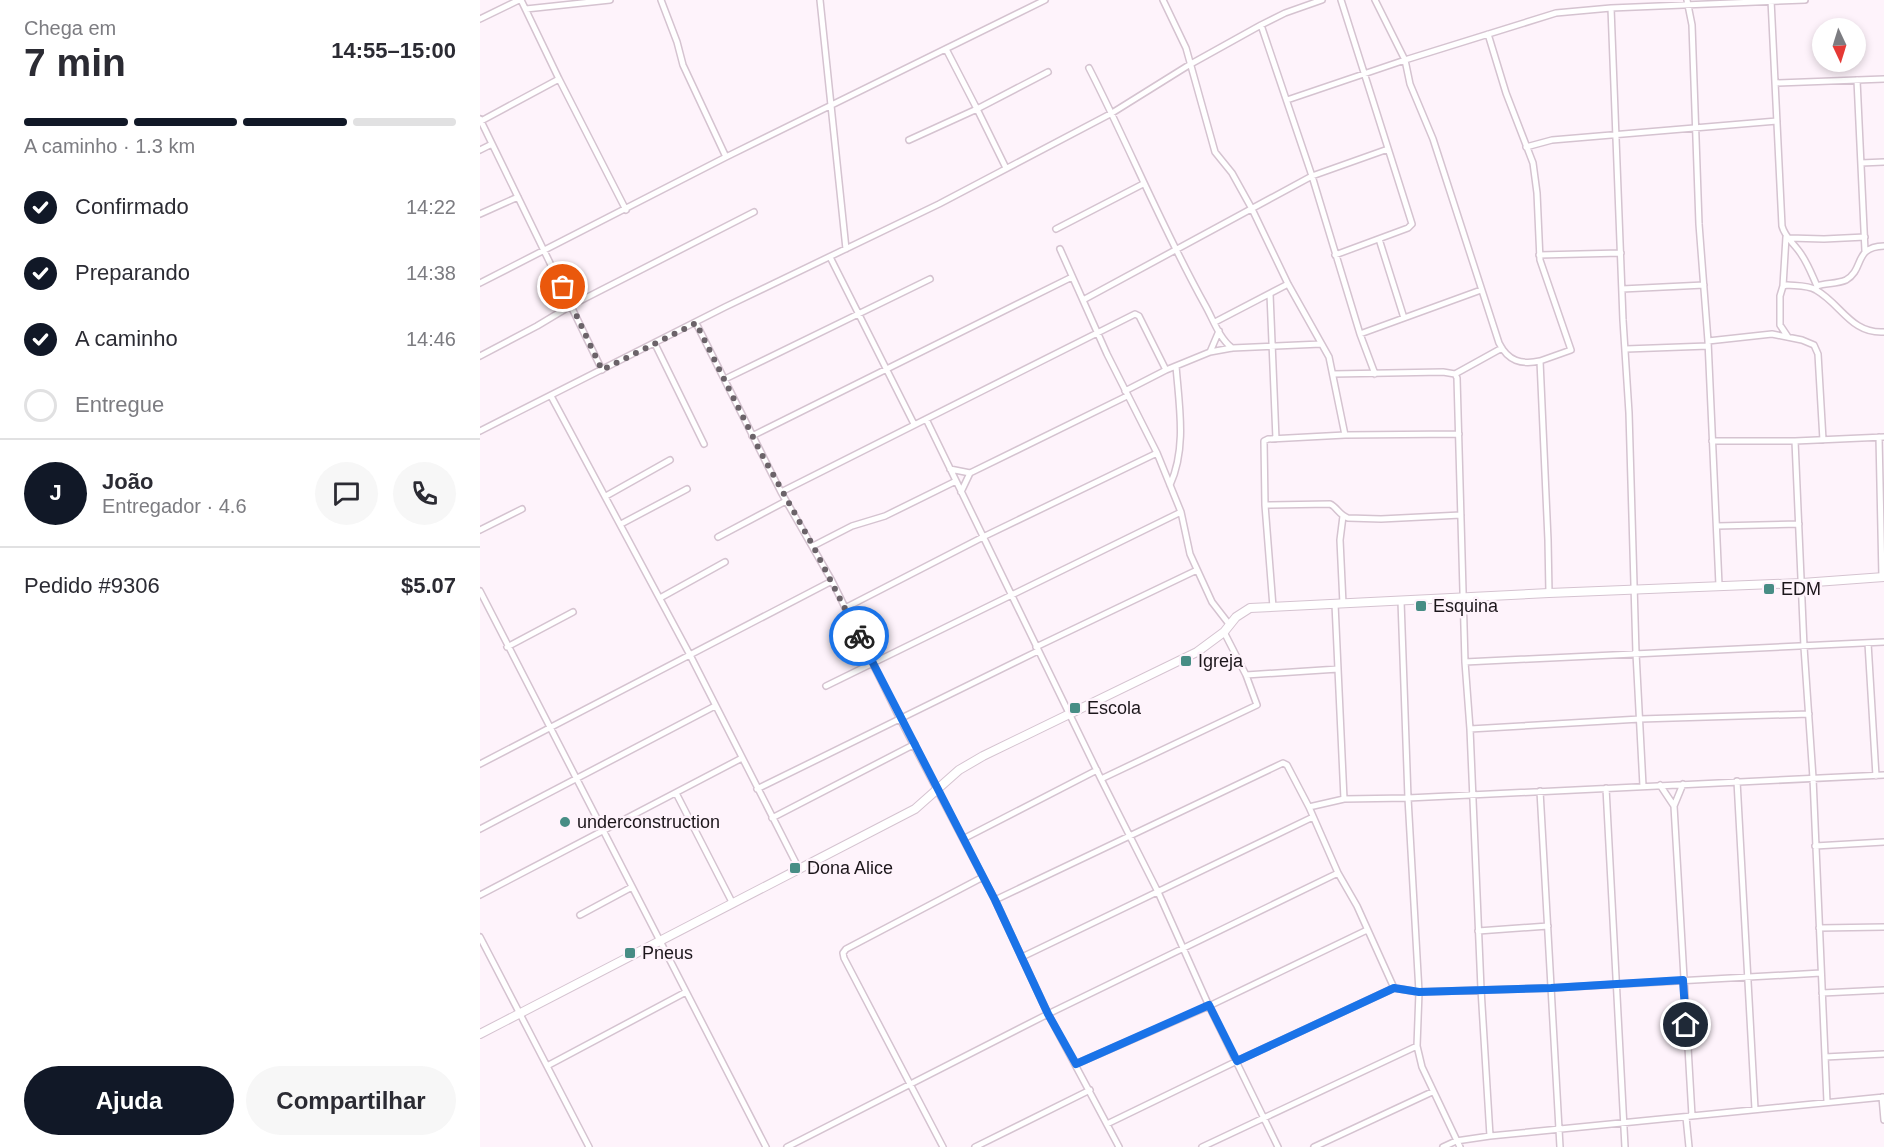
<!DOCTYPE html>
<html lang="pt">
<head>
<meta charset="utf-8">
<style>
  :root { --surface:#fff; --page:#f7f7f7; --text:#2b2b33; --muted:#7c7c81; --line:#e1e1e2; --accent:#111827 }
  body { margin:0; font-family:Arial,sans-serif; background:var(--page); color:var(--text); height:100vh; display:flex; flex-direction:column; font-size:22px; white-space:nowrap }
  * { box-sizing:border-box; margin:0 }
  p { font-size:20px; color:var(--muted) }
  .icon { flex:none; width:33px; height:33px; fill:none; stroke:currentColor; stroke-width:2; stroke-linecap:round; stroke-linejoin:round }
  .map { position:relative; flex:1; overflow:hidden }
  .panel { display:flex; flex-direction:column; background:var(--surface); width:480px }
  .panel>* { flex:none }
  .needle { width:39px; rotate:176deg }
  .buttons { position:absolute; left:1332px; top:18px; display:grid; gap:12px }
  .buttons a { display:grid; place-items:center; width:54px; height:54px; border-radius:50%; background:var(--surface); box-shadow:0 3px 9px #0003; font-size:30px }
  .pin { position:absolute; display:grid; place-items:center; width:51px; height:51px; color:#fff; margin:-26px; border:3px solid #fff; border-radius:50%; box-shadow:0 2px 6px #0007 }
  .courier { position:absolute; display:grid; place-items:center; width:60px; height:60px; margin:-30px; border:4px solid #1a73e8; border-radius:50%; background:#fff; color:#222; box-shadow:0 2px 8px #0007 }
  .head em { font-style:normal; font-weight:700 }
  .head div { display:flex; flex-direction:column-reverse }
  .head { display:flex; align-items:center; justify-content:space-between; height:102px; padding:0 24px }
  h1 { font-size:39px; font-weight:700; line-height:45px }
  .bar { display:grid; grid-template-columns:repeat(4,1fr); gap:9px 6px; align-content:center; height:72px; padding:0 24px }
  .bar i { height:8px; border-radius:4px; background:var(--line) }
  .bar .active { background:var(--accent) }
  .bar p { grid-column:span 4 }
  .line { display:flex; align-items:center; gap:15px; padding:0 24px; border-top:2px solid var(--line) }
  .line div { flex:1 }
  .round { display:grid; place-items:center; flex:none; width:63px; height:63px; border-radius:32px; background:var(--page) }
  ol { padding:0 24px; list-style:none }
  li { display:flex; align-items:center; gap:18px; height:66px }
  li p { margin-inline-start:auto }
  li .icon { padding:6px; border-radius:50%; background:var(--accent); color:#fff; stroke-width:4 }
  li:last-child { color:var(--muted) }
  li i { width:33px; height:33px; border:3px solid var(--line); border-radius:50% }
  .cta { display:flex; gap:12px; margin-top:auto; padding:12px 24px }
  .cta a { flex:1; height:69px; border-radius:36px; background:var(--accent); color:#fff; font-size:24px; font-weight:700; line-height:69px; text-align:center }
  .cta a+a { background:var(--page); color:var(--text) }
  main { display:flex; flex:1; min-height:0 }
  .map>svg:first-child { display:block }
  .lines { fill:none; stroke-linecap:round; stroke-linejoin:round }
  .street-casing { stroke:#d5c3d0; stroke-width:8 }
  .secondary-casing { stroke:#d5c3d0; stroke-width:10 }
  .street { stroke:#fff; stroke-width:5 }
  .secondary { stroke:#fff; stroke-width:8 }
  .done { stroke:#6b6369; stroke-width:6; stroke-dasharray:0 10.8 }
  .route { stroke:#1a73e8; stroke-width:8 }
  .poi-dot { fill:#478d85; stroke:#fef3fb; stroke-width:2 }
  .labels { text-anchor:middle; dominant-baseline:central; stroke-width:5; stroke-linejoin:round; paint-order:stroke }
  .poi-label { font-size:18px; fill:#1c161b; stroke:#fef3fb; text-anchor:start }
</style>
</head>
<body>
<main>
<section class="panel">
<div class="head"><div><h1>7 min</h1><p>Chega em</p></div><em>14:55–15:00</em></div>
<div class="bar"><i class="active"></i><i class="active"></i><i class="active"></i><i></i><p>A caminho · 1.3 km</p></div>
<ol>
<li><svg class="icon" aria-label="check" viewBox="0 0 24 24"><path d="M5 12l5 5 9-10"/></svg>Confirmado<p>14:22</p></li>
<li><svg class="icon" aria-label="check" viewBox="0 0 24 24"><path d="M5 12l5 5 9-10"/></svg>Preparando<p>14:38</p></li>
<li><svg class="icon" aria-label="check" viewBox="0 0 24 24"><path d="M5 12l5 5 9-10"/></svg>A caminho<p>14:46</p></li>
<li><i></i>Entregue</li>
</ol>
<div class="line" style="height:108px"><b class="round" style="background:var(--accent);color:#fff">J</b><div><b>João</b><p>Entregador · 4.6</p></div><a class="round"><svg class="icon" aria-label="chat" viewBox="0 0 24 24"><path d="M4 5h16v11H9l-5 4z"/></svg></a><a class="round"><svg class="icon" aria-label="phone" viewBox="0 0 24 24"><path d="M5 4h4l2 5-3 2q2 4 5 5l2-3 5 2v4C11 20 4 13 5 4z"/></svg></a></div>
<div class="line" style="height:78px"><div>Pedido #9306</div><b>$5.07</b></div>
<div class="cta"><a>Ajuda</a><a>Compartilhar</a></div>
</section>
<div class="map">
<svg width="1404" height="1147" viewBox="0 0 1404 1147">
  <rect width="100%" height="100%" fill="#fef3fb"/>
  <g class="lines">
    <defs>
      <path id="street" d="M41 0 79 79 146 210
        M181 0 197 42 203 65 246 157
        M340 0 366 249
        M683 0 706 48 735 152 752 173 772 209 808 284 849 357 865 435
        M895 0 925 60 930 84 953 139 1019 343C1028 361 1041 365 1060 361
        M1207 0 1212 25 1219 224 1228 341 1239 585
        M1291 0 1302 226C1305 238 1315 244 1321 254 1328 264 1332 275 1337 286L1336 289
        M1131 8 1143 320 1149 413 1156 653 1163 786
        M46 9 130 0
        M0 19 39 0
        M781 25 832 176 880 334 895 374
        M1008 34 1026 93 1053 163 1057 193 1060 260 1091 350 1060 361 1068 540 1069 593
        M466 49 497 109 568 72
        M609 68C649 146 682 228 725 305 733 319 739 338 752 348
        M1377 80 1385 251
        M1295 83 1404 79
        M807 100 925 60 1076 13 1131 8 1325 0
        M0 119 122 370
        M1 121 79 79
        M429 140 497 109 526 168
        M1046 147 1072 140 1297 121
        M0 150 12 144
        M1381 163 1404 162
        M0 214 38 197
        M576 229 663 184
        M1309 238 1344 239 1385 237
        M899 239 924 318
        M580 249 627 354 677 453 701 512 710 554 732 602 749 624
        M855 255 928 228 932 224 861 0
        M1059 255 1141 253
        M350 257 434 424
        M0 283 246 157 565 0
        M1303 286 1306 237
        M1337 286C1346 283 1357 284 1366 280 1385 269 1373 247 1404 246
        M1142 289 1224 285
        M790 294 796 439
        M603 300 832 176 908 149
        M735 322 808 284
        M216 323 301 492 352 581 420 719 515 900 568 1014 639 1147
        M880 334 1001 290
        M1308 337 1300 325V296L1303 286 1307 285C1316 286 1328 285 1336 290 1361 304 1371 334 1404 332
        M1228 341 1292 334 1322 340 1334 345 1338 354 1343 440
        M175 344 224 444
        M1146 349 1228 346
        M730 352 739 331
        M0 356 57 326 92 305 274 212
        M853 374 963 372 975 374 977 378 985 662 990 729 1001 989 1010 1136
        M975 374 1022 348
        M245 379 450 279
        M645 391 686 370 730 352 752 348 841 344
        M71 396 210 655 319 869
        M446 419 621 779 678 892 729 1006 798 1147
        M0 431 245 307 459 204 632 113 709 65 781 25 805 13 842 0
        M272 436 592 277
        M1399 437 1402 577
        M1232 441H1315L1404 437
        M1315 441 1324 647 1333 778 1347 1102
        M470 469 490 473
        M690 485C707 448 699 405 696 366
        M301 492 655 314 659 316 686 370
        M481 492 490 473 647 396
        M126 496 190 460
        M785 505 850 504C857 507 859 515 868 518L901 519 981 515
        M141 524 207 489
        M1237 526 1319 524
        M0 530 42 509
        M238 537 306 501
        M333 546 372 526 405 516 476 481
        M0 591 286 1147
        M180 598 245 562
        M921 601 928 798 939 992 937 1046 942 1067 980 1147
        M855 604 864 799
        M863 604 860 540 863 516
        M793 607 785 505 784 441 788 439 865 435 979 434
        M365 608 505 536 677 453
        M1388 643 1396 776
        M27 647 93 612
        M556 647 717 570
        M985 662 1404 642
        M766 675 858 669
        M346 686 701 512
        M990 729 1160 719 1329 714
        M0 764 352 581
        M621 779 777 705 766 675 744 632
        M1257 781 1275 1109
        M1203 784 1194 806 1212 1116
        M1180 785 1194 806
        M1126 788 1145 1147
        M277 789 558 651
        M1060 791 1080 1147
        M196 793 253 904
        M829 807 858 873
        M292 818 435 744
        M0 829 235 706
        M483 839 617 770
        M1335 846 1404 842
        M0 895 262 758
        M515 900 803 763 807 765 829 807 864 799 928 798 1404 775
        M100 915 152 887
        M1339 928 1404 927
        M998 931 1068 926
        M0 937 109 1147
        M542 957 833 817
        M1342 993 1404 990
        M1345 1057 1404 1054
        M596 1064 729 1006 887 930
        M67 1066 206 992
        M1402 1097 1404 1120
        M1206 1117 1209 1147
        M627 1124 757 1061 914 988 939 992 1071 988 1341 973
        M307 1147 568 1014 858 873 877 906 914 988
        M463 1147 364 958 363 953 366 949 503 877
        M495 1147 610 1090
        M722 1147 937 1046
        M834 1147 952 1092
        M963 1147 976 1141 1010 1136 1404 1097"/>
      <path id="secondary" d="M0 1034 435 809 479 770 503 756 717 652 744 632 756 617 770 608 1069 593 1322 583 1404 577"/>
    </defs>
    <!-- street casing -->
    <use href="#street" class="street-casing"/>
    <!-- secondary casing -->
    <use href="#secondary" class="secondary-casing"/>
    <!-- street -->
    <use href="#street" class="street"/>
    <!-- secondary -->
    <use href="#secondary" class="secondary"/>
  </g>
  <g class="lines">
    <!-- done -->
    <path class="done" d="M83 287 122 370 216 323 281 453 333 546 379 636"/>
    <!-- route -->
    <path class="route" d="M379 636 515 900 568 1014 596 1064 729 1005 757 1061 914 988 939 992 1071 988 1203 980 1206 1025"/>
  </g>
  <!-- markers -->
  <g class="poi-dot">
    <rect x="1283" y="583" width="12" height="12" rx="3"/>
    <rect x="935" y="600" width="12" height="12" rx="3"/>
    <rect x="700" y="655" width="12" height="12" rx="3"/>
    <rect x="589" y="702" width="12" height="12" rx="3"/>
    <circle cx="85" cy="822" r="6"/>
    <rect x="309" y="862" width="12" height="12" rx="3"/>
    <rect x="144" y="947" width="12" height="12" rx="3"/>
  </g>
  <g class="labels">
    <!-- poi labels -->
    <g class="poi-label">
      <text x="1301" y="589">EDM</text>
      <text x="953" y="606">Esquina</text>
      <text x="718" y="661">Igreja</text>
      <text x="607" y="708">Escola</text>
      <text x="97" y="822">underconstruction</text>
      <text x="327" y="868">Dona Alice</text>
      <text x="162" y="953">Pneus</text>
    </g>
  </g>
</svg>
<div class="buttons">
<a><svg class="needle" viewBox="-14 -14 28 28"><path d="M0-13l5 13h-10z" fill="#e53935"/><path d="M0 13l5-13h-10z" fill="#7c7c81"/></svg></a>
</div>
<div class="pin" style="left:83px;top:287px;background:#ea580c"><svg class="icon" aria-label="bag" viewBox="0 0 24 24"><path d="M5 8h14l-1 12H6zM9 8a3 3 0 0 1 6 0"/></svg></div>
<div class="pin" style="left:1206px;top:1025px;background:#1f2937"><svg class="icon" aria-label="home" viewBox="0 0 24 24"><path d="M3 11l9-7 9 7M6 9v11h12V9"/></svg></div>
<div class="courier" style="left:379px;top:636px"><svg class="icon" aria-label="bike" viewBox="0 0 24 24"><circle cx="6" cy="16" r="4"/><circle cx="18" cy="16" r="4"/><path d="M6 16l4-8h5l3 8M10 8l3 8H6M13 5h3"/></svg></div>
</div>
</main>
</body>
</html>
